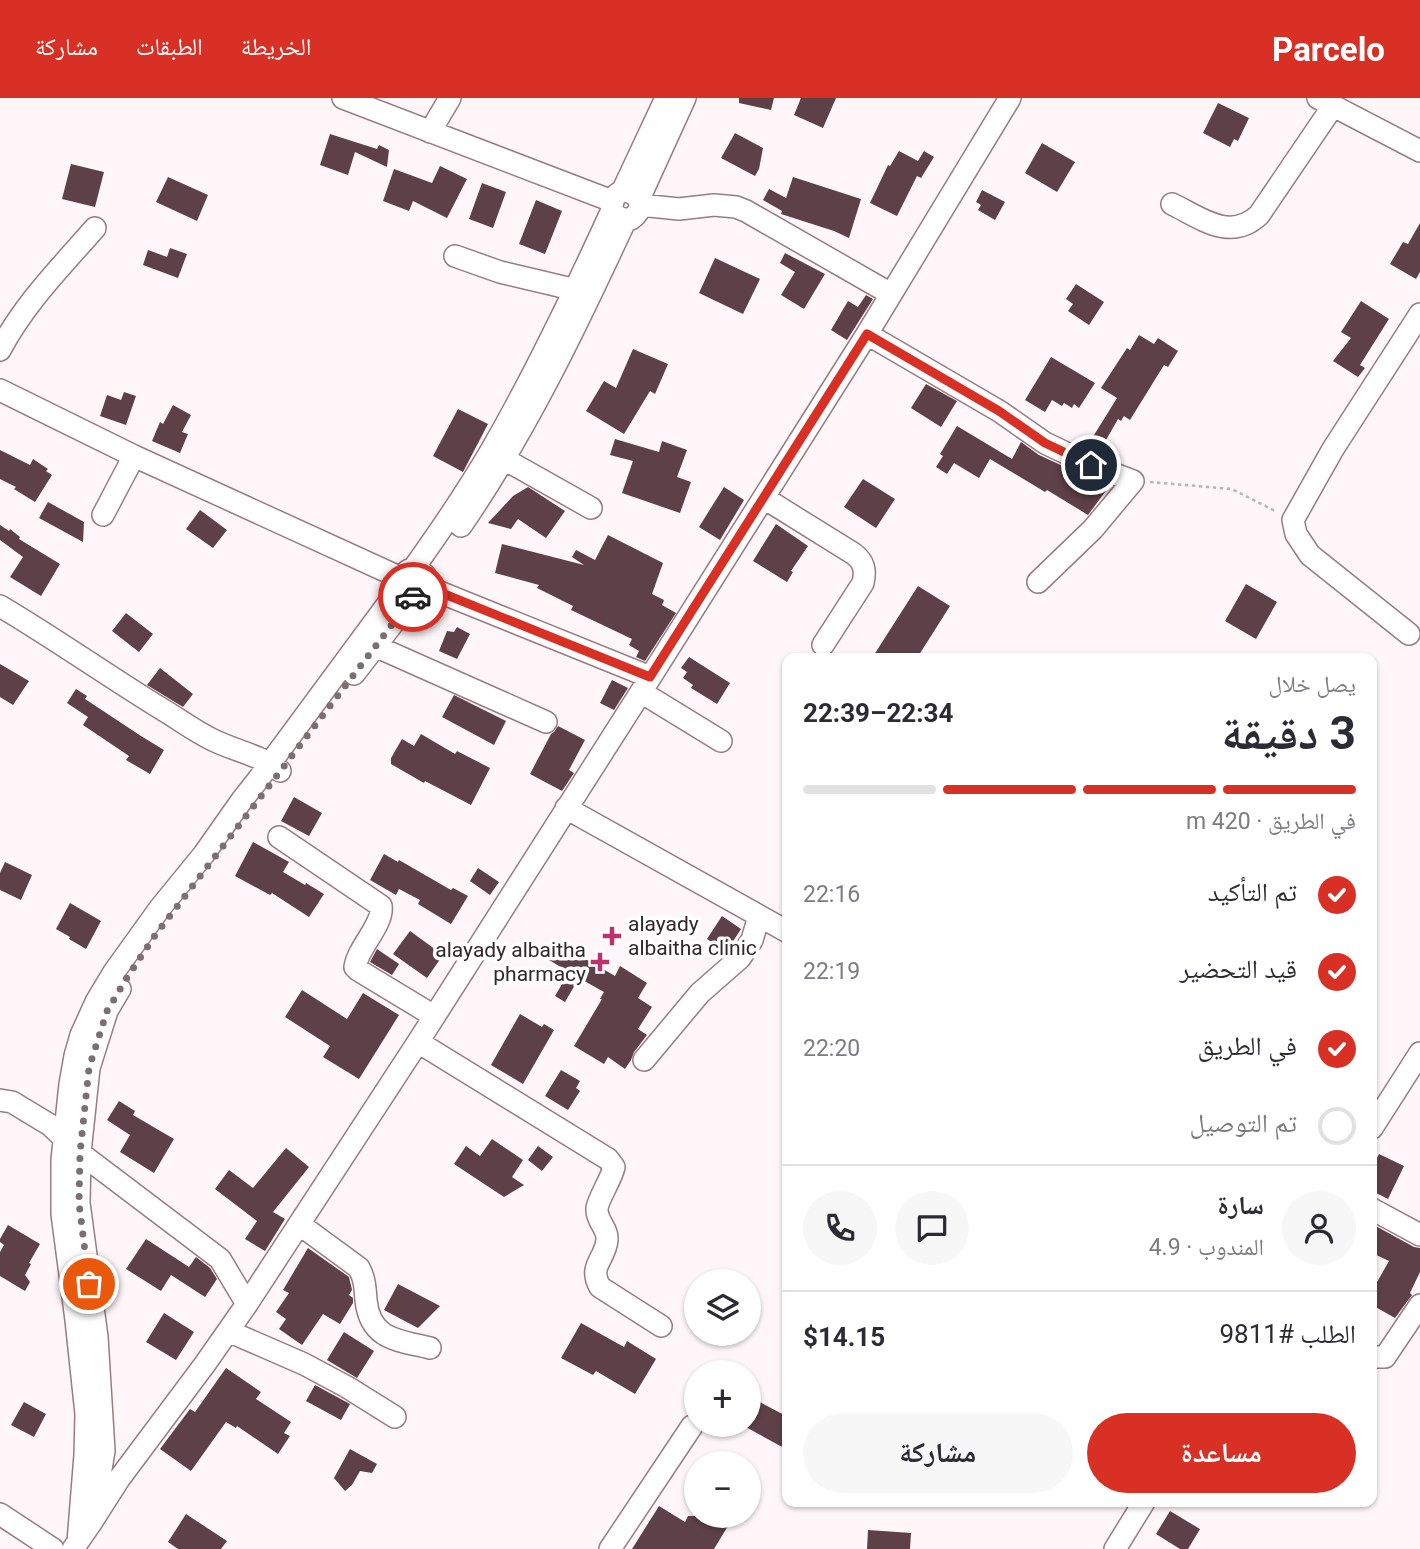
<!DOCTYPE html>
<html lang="ar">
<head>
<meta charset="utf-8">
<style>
  :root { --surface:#fff; --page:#f7f7f7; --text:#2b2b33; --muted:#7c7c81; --line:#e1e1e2; --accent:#d93025 }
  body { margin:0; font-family:Roboto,"Noto Naskh Arabic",sans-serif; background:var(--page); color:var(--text); direction:rtl; height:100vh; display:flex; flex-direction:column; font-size:26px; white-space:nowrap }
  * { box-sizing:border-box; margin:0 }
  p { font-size:23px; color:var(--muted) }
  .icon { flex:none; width:38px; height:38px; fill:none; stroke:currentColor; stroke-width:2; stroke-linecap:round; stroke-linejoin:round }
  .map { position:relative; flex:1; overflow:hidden; direction:ltr }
  .sheet { position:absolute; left:782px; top:555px; width:595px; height:854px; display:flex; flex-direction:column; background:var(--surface); border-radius:14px; box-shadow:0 2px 5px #0004; direction:rtl }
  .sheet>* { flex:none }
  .controls { position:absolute; left:684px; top:1171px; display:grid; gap:14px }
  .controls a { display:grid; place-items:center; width:77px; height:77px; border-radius:50%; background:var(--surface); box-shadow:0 2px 5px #0004; font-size:35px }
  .pin { position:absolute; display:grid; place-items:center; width:60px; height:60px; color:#fff; margin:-30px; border:4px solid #fff; border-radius:50%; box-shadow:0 2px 7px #0007 }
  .courier { position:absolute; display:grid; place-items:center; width:70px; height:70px; margin:-35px; border:5px solid #d93025; border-radius:50%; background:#fff; color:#222; box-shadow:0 2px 9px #0007 }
  .headline em { font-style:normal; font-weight:700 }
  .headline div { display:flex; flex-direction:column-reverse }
  .headline { display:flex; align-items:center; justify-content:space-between; height:119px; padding:0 21px }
  h1 { font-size:46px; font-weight:700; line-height:52px }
  .bar { display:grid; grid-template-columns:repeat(4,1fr); gap:10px 7px; align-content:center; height:84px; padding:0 21px }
  .bar i { height:9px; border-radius:5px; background:var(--line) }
  .bar .selected { background:var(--accent) }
  .bar p { grid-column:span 4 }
  .line { display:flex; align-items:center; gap:18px; padding:0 21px; border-top:2px solid var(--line) }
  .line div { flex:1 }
  .round { display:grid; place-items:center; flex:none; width:74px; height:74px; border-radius:37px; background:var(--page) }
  ol { padding:0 21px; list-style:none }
  li { display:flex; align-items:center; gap:21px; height:77px }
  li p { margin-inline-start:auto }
  li .icon { padding:7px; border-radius:50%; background:var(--accent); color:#fff; stroke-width:4 }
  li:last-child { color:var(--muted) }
  li i { width:38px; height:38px; border:4px solid var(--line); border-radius:50% }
  .action { display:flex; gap:14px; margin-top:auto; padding:14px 21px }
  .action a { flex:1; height:80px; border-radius:42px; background:var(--accent); color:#fff; font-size:28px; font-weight:700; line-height:80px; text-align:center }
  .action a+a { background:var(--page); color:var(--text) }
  header { display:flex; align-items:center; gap:42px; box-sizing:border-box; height:98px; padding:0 35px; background:var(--accent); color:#fff }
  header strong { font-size:33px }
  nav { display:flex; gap:38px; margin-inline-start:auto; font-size:24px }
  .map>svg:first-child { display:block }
  .building { fill:#5e4048 }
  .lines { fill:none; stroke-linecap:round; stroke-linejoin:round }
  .minor-casing { stroke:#9c7a82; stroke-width:24 }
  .path { stroke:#beb4b6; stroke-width:2.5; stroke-dasharray:3.5 3.5; stroke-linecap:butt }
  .minor { stroke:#fff; stroke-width:21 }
  .done { stroke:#7b6f71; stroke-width:7; stroke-dasharray:0 12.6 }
  .route { stroke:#d93025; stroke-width:9 }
  .poi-dot { fill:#bd326a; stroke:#fff; stroke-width:2.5 }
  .labels { text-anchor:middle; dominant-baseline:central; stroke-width:7; stroke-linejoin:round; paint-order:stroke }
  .poi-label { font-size:21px; fill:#342629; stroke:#fff; text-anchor:start }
</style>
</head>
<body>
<header>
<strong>Parcelo</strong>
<nav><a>الخريطة</a><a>الطبقات</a><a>مشاركة</a></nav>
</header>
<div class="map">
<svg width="1420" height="1451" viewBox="0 0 1420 1451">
  <rect width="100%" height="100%" fill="#fef6f8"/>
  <!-- building -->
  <path class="building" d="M739 0H774L771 12 739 5Z
    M801 0H836L823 30 794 17Z
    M1218 5 1249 20 1238 43 1234 41 1230 49 1203 35Z
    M735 35 763 50 759 71 755 78 721 60Z
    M330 36 377 51 379 47 389 52 387 69 355 54 348 77 320 67Z
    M1042 45 1075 64 1057 94 1025 75Z
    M899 53 918 63 924 53 934 59 921 80 917 78 897 118 870 105 888 67 890 68Z
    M71 66 104 74 95 109 62 101Z
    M440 68 467 81 447 120 413 103 409 113 383 103 394 71 432 85Z
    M168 79 208 97 197 123 156 104Z
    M793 79 861 101 849 140 834 133 781 116 782 113 763 102 769 91 786 100Z
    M482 85 506 94 493 130 469 121Z
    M982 92 1005 104 995 122 978 112 981 107 976 104Z
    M536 102 562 113 545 156 519 146Z
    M1420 125V174L1416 181 1390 166 1403 144 1408 146Z
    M170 150 187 156 178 180 143 167 148 152 167 159Z
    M785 155 825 176 804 211 781 197 795 174 780 165Z
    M715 160 760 181 743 216 699 195Z
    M1076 186 1104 204 1089 227 1068 213 1073 206 1066 201Z
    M866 197 873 201 847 242 831 232 848 203 858 209Z
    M1361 203 1389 221 1360 267 1365 270 1358 279 1333 263 1351 240 1341 234Z
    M1139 237 1154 246 1158 240 1178 253 1168 269 1164 267 1130 322 1124 318 1121 323 1118 321 1098 356 1086 350 1117 300 1101 290 1127 250 1130 252Z
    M633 251 668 266 655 296 650 293 624 336 586 313 604 283 616 290Z
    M1051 259 1095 285 1079 310 1074 306 1072 310 1064 305 1062 308 1052 302 1045 314 1025 302Z
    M926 286 957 303 941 329 911 310Z
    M124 294 136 298 126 327 100 318 107 297 121 302Z
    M173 307 191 317 182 334 188 336 180 355 152 343 160 324 163 326Z
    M458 311 488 326 463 374 433 358Z
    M957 328 1012 361 1021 344 1039 357 1093 382 1108 390 1088 417 1047 392 1045 394 990 361 979 380 954 365 947 376 936 369 943 358 940 356Z
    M615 341 659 354 662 343 687 352 677 379 691 384 680 415 622 395 633 363 610 357Z
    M0 352 30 367 33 361 48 371 46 373 52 377 35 404 14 391 16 389 0 381Z
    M863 381 895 401 876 430 844 409Z
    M528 389 565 413 546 440 518 421 511 431 488 425 513 398Z
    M724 389 744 402 720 442 699 429Z
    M48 404 84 424 83 444 39 420Z
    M200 412 227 432 213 450 186 431Z
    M776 426 808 448 791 473 793 474 787 484 753 463Z
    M0 427 9 433 10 431 20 439 19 441 60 466 41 498 10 479 23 459 0 442Z
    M608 437 663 465 652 496 664 502 662 507 676 515 645 563 636 559 639 553 629 547 632 541 571 512 573 508 537 490 539 487 495 475 502 446 584 467 572 459 576 452 595 462Z
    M1246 486 1277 504 1256 541 1225 523Z
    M918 488 950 508 924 549 917 560H872Z
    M126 515 153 536 139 554 112 533Z
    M457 529 470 536 457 561 439 553 447 533 454 534Z
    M689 559 730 585 717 606 691 590 693 587 683 580 687 574 681 570Z
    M0 566 29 583 13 607 0 599Z
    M160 570 193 596 183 609 147 587Z
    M612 582 628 590 614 612 600 605Z
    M76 591 87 598 85 601 141 638 164 652 150 676 126 662 129 658 83 627 88 619 67 605Z
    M454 597 506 623 494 647 442 619Z
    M558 628 585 642 569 672 574 675 562 693 530 676 551 636 554 634Z
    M421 636 455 656 457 653 490 670 471 707 425 683 424 685 391 666V660L402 641 414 648Z
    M294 699 322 715 309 738 281 723Z
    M253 744 289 764 283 774 305 787 306 785 324 796 309 819 272 795 270 797 235 778Z
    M384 756 398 764 399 762 451 792 453 790 468 798 451 826 418 806 420 802 399 791 396 797 370 782Z
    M5 764 32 777 21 802 0 792V775Z
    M478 770 499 784 490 797 470 783Z
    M70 805 101 823 86 851 69 841 70 839 56 831Z
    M722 818 741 831 726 854 707 841Z
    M410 833 443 857 427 880 393 856Z
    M558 845 615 878 620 868 647 885 638 900 652 909 638 931 647 937 634 954 631 962 625 971 608 959 604 966 574 948 602 901H600L604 894 579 880 565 904 555 898 569 874 549 862Z
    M377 851 399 866 392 877 370 864Z
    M302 892 347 921 363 895 399 917 359 981 323 959 330 948 285 919Z
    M520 916 542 929 544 926 554 932 523 986 491 967Z
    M561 972 580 983 576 990 580 993 568 1012 545 998Z
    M119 1003 135 1013 133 1017 174 1041 154 1075 120 1054 130 1037 107 1022Z
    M492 1041 523 1062 512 1079 524 1087 504 1099 454 1066 466 1048 480 1058Z
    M538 1048 553 1059 542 1073 528 1062Z
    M286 1050 309 1069 273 1114 285 1121 265 1153 245 1141 257 1123 215 1091 229 1072 253 1090Z
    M1379 1056 1404 1068 1388 1101 1372 1093V1070Z
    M1372 1126 1414 1149 1420 1150V1174L1410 1195 1412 1197 1395 1220 1372 1207V1193L1389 1163 1372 1155Z
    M8 1127 40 1146 29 1165 31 1166 25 1177 30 1184 25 1193 0 1178V1154L4 1147 0 1144V1141Z
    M146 1141 189 1169 196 1159 210 1170 217 1181 205 1199 171 1177 161 1193 126 1171Z
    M308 1150 349 1179 352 1192 349 1197 353 1200V1205L340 1226 323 1216 302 1247 279 1231 286 1221 276 1214 289 1195 283 1192Z
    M398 1186 440 1208 418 1230 384 1212Z
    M164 1215 194 1234 176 1262 146 1244Z
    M581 1225 624 1249 627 1243 656 1261 635 1296 596 1273 593 1277 561 1260Z
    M344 1234 374 1253 357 1280 327 1262Z
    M226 1270 261 1294 256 1301 291 1324 284 1335 290 1338 278 1356 237 1328 236 1330 226 1324 191 1373 160 1351 190 1311 195 1314Z
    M315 1287 350 1306 341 1322 306 1303Z
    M758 1303 788 1319V1344L784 1350 744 1328 749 1326V1319Z
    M24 1304 46 1316 34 1339 11 1327Z
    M350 1351 377 1366 372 1375 360 1373 352 1387 345 1393 334 1380Z
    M659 1408 685 1424 688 1418H734L714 1451H632Z
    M1170 1413 1200 1431 1188 1451H1180L1156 1436Z
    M186 1416 227 1443 221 1451H178L168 1444Z
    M868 1432 911 1435 910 1451H867Z"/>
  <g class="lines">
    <defs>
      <path id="minor" d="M343 0 612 103
        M1318 0 1420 53
        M430 34 450 0
        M622 94 666 0
        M639 101 685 0
        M1172 106C1201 120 1230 144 1259 117L1333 8
        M640 107 679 111 714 107 736 109 746 113 891 196
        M455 158 500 174 576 192
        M867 236 999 313 1045 345 1091 367 1133 383 1093 431 1038 484
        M0 252C24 206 61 169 95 130
        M0 292 134 358 401 480
        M504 361 591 410
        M764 400 854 456C864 464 866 472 863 485L823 547
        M103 417 134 358
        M461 428C527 332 577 227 626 121
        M413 471C441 432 468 392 492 351 537 273 575 193 612 112 612 75 659 101 631 121 622 122 617 120 612 112
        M427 489 650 579
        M0 508C56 541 109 579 165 613 180 622 195 633 211 641 234 653 259 656 280 673
        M1409 536 1310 457 1296 436 1293 422 1333 351 1420 216
        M375 548 546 624
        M354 576 414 498
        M641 594 721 643
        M566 710 788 834
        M279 739 381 808C384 826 358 849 355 869L358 872 434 918
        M418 944 608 1061 614 1069C611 1082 599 1099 597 1110 596 1123 608 1130 607 1142 605 1162 588 1168 600 1189L661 1228
        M644 962 700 895 740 860 752 842 759 818
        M0 1002 12 1004 50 1027 80 1055 220 1161 247 1206
        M1372 1030 1420 955
        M1372 1111 1420 1137
        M299 1126 359 1170C365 1181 365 1190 366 1202 370 1242 398 1242 430 1250
        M228 1233 304 1266 347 1289 395 1319
        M1372 1259H1385L1420 1207
        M94 1413 104 1353 97 1239 79 1105 80 1055 89 970 107 913 120 891
        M0 1416 53 1451
        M78 1444 85 1357 86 1316 76 1222 62 1116V1062L70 986 75 958 81 937 96 904 114 874 160 810 204 756 242 702 257 683 401 488C402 457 438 476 425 493 420 499 414 498 408 497L401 488
        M73 1451 91 1425 119 1381 205 1266 247 1206 418 944 641 594 867 236 1010 0
        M610 1451 692 1328
        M1115 1451 1144 1404"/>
    </defs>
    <!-- minor casing -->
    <use href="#minor" class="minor-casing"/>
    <!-- path -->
    <path class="path" d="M1150 384 1232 391 1277 414"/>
    <!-- minor -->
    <use href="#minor" class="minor"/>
  </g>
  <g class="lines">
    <!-- done -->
    <path class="done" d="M89 1186 79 1105 80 1055 89 970 107 913 128 878 156 836 413 499"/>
    <!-- route -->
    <path class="route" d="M413 499 424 494 427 489 650 579 867 236 999 313 1045 345 1091 367"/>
  </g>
  <!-- markers -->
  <g class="poi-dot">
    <path d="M608.5 827.5h7v7h7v7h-7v7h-7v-7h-7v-7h7z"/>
    <path d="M596.5 853.5h7v7h7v7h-7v7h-7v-7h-7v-7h7z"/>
  </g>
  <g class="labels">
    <!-- poi labels -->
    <g class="poi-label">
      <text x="628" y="826">alayady<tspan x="628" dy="24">albaitha clinic</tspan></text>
      <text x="586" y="852" text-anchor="end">alayady albaitha<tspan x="586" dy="24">pharmacy</tspan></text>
    </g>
  </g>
</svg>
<div class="controls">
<a><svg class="icon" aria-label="layers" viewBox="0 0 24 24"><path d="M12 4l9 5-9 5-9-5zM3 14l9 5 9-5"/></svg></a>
<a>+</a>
<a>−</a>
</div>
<div class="pin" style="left:89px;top:1186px;background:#ea580c"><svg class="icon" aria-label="bag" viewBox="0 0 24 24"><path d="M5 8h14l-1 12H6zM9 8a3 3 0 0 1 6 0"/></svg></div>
<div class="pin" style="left:1091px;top:367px;background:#1f2937"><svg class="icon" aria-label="home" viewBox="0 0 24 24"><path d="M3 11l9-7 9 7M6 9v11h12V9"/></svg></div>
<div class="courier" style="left:413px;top:499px"><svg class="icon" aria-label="car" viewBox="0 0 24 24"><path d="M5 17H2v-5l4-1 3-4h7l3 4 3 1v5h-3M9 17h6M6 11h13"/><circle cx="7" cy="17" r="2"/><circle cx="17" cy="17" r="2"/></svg></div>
<section class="sheet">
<div class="headline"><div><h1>3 دقيقة</h1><p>يصل خلال</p></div><em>22:34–22:39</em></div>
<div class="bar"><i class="selected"></i><i class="selected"></i><i class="selected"></i><i></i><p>في الطريق · 420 m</p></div>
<ol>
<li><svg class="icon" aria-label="check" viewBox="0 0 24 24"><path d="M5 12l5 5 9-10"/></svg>تم التأكيد<p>22:16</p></li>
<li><svg class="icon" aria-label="check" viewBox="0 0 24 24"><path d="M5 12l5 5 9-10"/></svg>قيد التحضير<p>22:19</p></li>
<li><svg class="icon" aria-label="check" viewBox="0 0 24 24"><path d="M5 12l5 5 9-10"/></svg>في الطريق<p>22:20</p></li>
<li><i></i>تم التوصيل</li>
</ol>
<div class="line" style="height:126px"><a class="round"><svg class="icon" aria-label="person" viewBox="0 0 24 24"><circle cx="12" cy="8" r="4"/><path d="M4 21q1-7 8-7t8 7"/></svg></a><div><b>سارة</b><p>المندوب · 4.9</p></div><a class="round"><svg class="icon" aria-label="chat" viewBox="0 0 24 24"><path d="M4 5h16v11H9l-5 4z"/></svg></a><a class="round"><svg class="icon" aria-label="phone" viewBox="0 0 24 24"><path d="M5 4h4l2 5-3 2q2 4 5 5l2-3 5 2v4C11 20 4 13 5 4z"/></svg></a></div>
<div class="line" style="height:91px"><div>الطلب #9811</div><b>$14.15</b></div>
<div class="action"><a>مساعدة</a><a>مشاركة</a></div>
</section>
</div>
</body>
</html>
